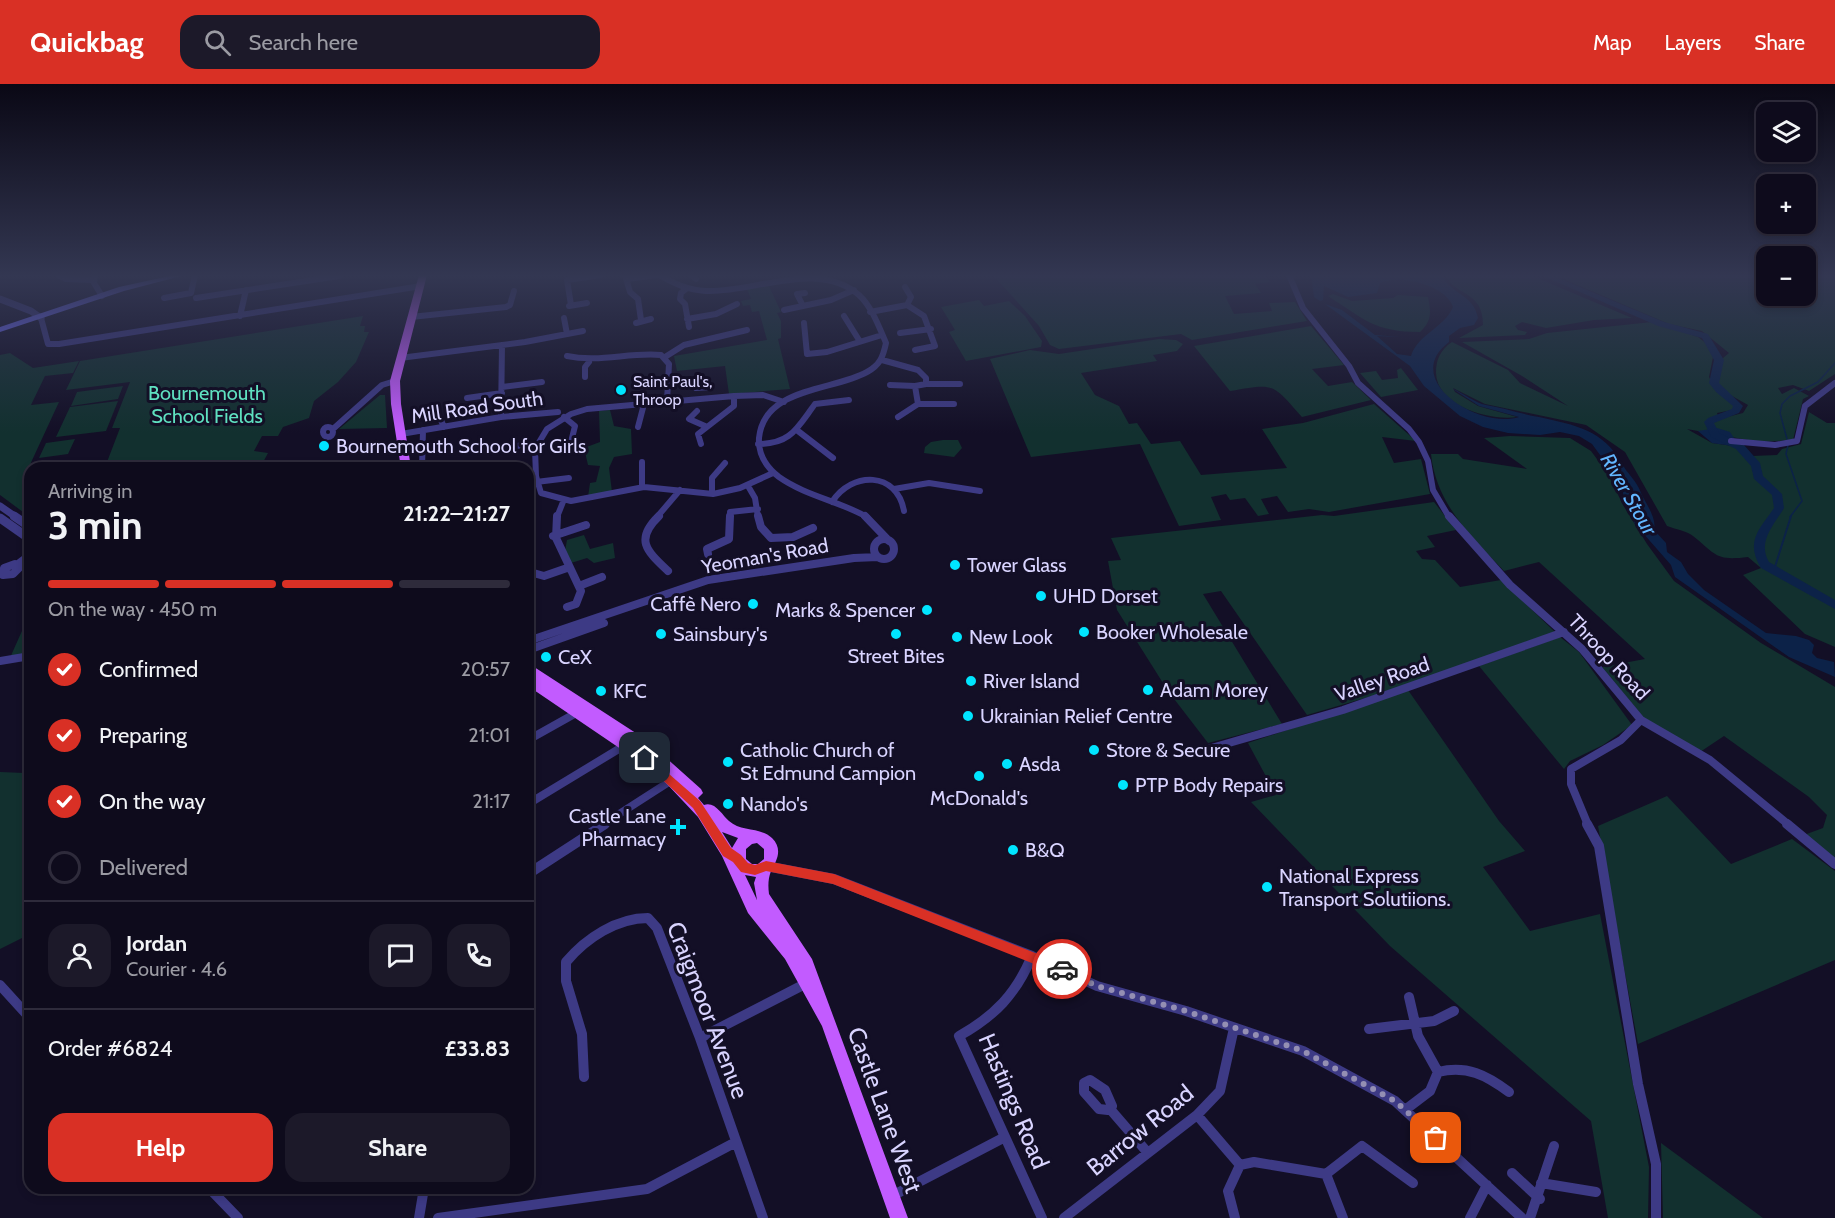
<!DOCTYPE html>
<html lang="en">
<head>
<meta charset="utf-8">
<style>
  :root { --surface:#0e0b1c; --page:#1c1929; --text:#f1f3f6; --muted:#9b9ba3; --line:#2e2b3b; --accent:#d93025 }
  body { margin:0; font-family:Cabin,sans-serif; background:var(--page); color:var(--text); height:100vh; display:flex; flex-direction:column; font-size:22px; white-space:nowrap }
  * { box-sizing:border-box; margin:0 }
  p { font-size:20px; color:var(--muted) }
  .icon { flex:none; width:33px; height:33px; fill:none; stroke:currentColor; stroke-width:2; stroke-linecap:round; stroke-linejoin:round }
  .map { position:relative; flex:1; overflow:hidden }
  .panel { position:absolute; left:24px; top:378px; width:510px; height:732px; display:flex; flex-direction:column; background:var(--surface); border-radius:18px; box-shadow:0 3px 9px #0003,0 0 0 2px var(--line) }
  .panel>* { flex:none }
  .tools { position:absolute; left:1756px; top:18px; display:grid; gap:12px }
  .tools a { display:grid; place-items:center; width:60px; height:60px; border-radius:12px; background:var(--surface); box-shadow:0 3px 9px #0003,0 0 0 2px var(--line); font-size:30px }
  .pin { position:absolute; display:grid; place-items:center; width:51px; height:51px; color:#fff; margin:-26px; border-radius:12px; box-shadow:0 3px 9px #0006 }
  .courier { position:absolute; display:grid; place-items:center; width:60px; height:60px; margin:-30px; border:4px solid #d93025; border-radius:50%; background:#fff; color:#222; box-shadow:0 2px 8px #0007 }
  .head em { font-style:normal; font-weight:800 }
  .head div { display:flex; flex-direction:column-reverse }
  .head { display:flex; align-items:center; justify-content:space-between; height:102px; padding:0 24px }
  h1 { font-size:39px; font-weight:800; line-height:45px }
  .bar { display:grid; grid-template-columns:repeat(4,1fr); gap:9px 6px; align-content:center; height:72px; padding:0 24px }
  .bar i { height:8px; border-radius:4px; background:var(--line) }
  .bar .current { background:var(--accent) }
  .bar p { grid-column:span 4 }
  .line { display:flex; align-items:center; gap:15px; padding:0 24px; border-top:2px solid var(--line) }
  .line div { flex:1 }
  .round { display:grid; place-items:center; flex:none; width:63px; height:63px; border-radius:18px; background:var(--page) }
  ol { padding:0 24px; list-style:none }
  li { display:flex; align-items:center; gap:18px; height:66px }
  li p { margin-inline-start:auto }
  li .icon { padding:6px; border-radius:50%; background:var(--accent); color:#fff; stroke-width:4 }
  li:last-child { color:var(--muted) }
  li i { width:33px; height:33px; border:3px solid var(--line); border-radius:50% }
  .primary-button { display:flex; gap:12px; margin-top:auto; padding:12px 24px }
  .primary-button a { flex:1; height:69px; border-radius:18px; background:var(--accent); color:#fff; font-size:24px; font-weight:800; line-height:69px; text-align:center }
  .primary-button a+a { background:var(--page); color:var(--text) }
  header { display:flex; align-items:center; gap:36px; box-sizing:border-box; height:84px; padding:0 30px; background:var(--accent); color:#fff }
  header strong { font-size:28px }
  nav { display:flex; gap:33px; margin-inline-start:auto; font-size:21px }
  .search { width:420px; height:54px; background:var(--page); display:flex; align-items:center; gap:15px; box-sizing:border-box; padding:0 21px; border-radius:18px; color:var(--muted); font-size:22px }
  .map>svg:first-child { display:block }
  .green { fill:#12302f }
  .water { fill:#0c2248 }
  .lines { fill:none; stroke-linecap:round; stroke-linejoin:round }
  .stream-far1 { stroke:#0c2248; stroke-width:1.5 }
  .stream { stroke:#0c2248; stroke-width:2 }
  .river { fill:#0c2248; fill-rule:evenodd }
  .minor-far2 { stroke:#3d3a85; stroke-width:6 }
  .minor-far1 { stroke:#3d3a85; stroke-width:8 }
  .minor { stroke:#3d3a85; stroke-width:10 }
  .tertiary-far1 { stroke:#3d3a85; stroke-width:7 }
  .tertiary { stroke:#3d3a85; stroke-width:9 }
  .secondary { fill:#6f6bff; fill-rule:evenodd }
  .primary { fill:#c25bff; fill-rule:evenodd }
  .route { fill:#d93025 }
  .done { stroke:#948fb3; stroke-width:6; stroke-dasharray:0 10.8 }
  .poi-dot { fill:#00e5ff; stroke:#130f26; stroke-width:2 }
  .labels { text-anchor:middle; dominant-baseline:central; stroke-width:6; stroke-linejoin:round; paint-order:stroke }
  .far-poi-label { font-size:16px; fill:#d9d4ff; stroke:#130f26; text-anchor:start }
  .park-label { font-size:20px; fill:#5fe0c0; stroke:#130f26 }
  .street-label { font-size:20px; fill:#d9d4ff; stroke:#130f26 }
  .poi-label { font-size:20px; fill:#d9d4ff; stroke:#130f26; text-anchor:start }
  .water-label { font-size:21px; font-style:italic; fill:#62b6ff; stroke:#130f26 }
  .near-street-label { font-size:24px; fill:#d9d4ff; stroke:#130f26 }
</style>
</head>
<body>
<header>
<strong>Quickbag</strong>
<div class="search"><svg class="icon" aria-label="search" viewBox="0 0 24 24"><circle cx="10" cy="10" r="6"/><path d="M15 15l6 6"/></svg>Search here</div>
<nav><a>Map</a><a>Layers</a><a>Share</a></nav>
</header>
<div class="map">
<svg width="1835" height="1134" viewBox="0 0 1835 1134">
  <rect width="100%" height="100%" fill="#130f26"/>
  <!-- green -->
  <path class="green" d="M993 191H1264L1270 198 1255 200 1261 209 1225 212 1234 230 1272 227 1269 219 1295 218 1307 237 1192 256 1181 250 1059 265 1050 261 1039 242Z
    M1446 191H1530L1632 234 1594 236 1546 244 1522 238 1515 242 1518 246 1527 248 1525 251 1459 254 1483 241C1483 205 1454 213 1446 191Z
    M1554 191H1767V212H1806V191H1835V290L1809 307 1793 301 1778 304 1782 310 1794 304 1809 312 1803 315 1793 356 1759 358 1687 345 1712 359 1740 363 1752 372 1777 371 1782 365 1801 360 1809 328 1827 339H1835V563L1805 550 1743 491 1761 484 1748 473C1715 477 1717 471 1693 452 1687 447 1675 445 1667 442L1625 368 1586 341 1485 320 1453 304 1455 308 1478 322 1517 333C1489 337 1437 322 1436 289 1436 276 1440 266 1452 258L1508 286 1520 299 1568 322 1522 292 1462 258 1529 255 1547 249 1652 238 1698 253 1707 260 1713 273 1709 293 1717 308 1736 321 1732 326 1717 329 1719 335 1743 329 1748 321 1725 308 1717 298 1723 274 1729 269 1702 247 1669 240Z
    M769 202 781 228 777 229 781 237V254L778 255 790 305 729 310 725 282 677 287 674 272 767 256 759 227 752 228 750 221 743 222 741 217 751 215 747 205Z
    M1333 210 1352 217 1393 214 1398 211 1428 213C1431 228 1432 237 1420 248 1374 248 1364 235 1328 212Z
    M979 216 984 222 1009 217 1025 232 1042 257 1041 263 966 277 949 248 955 246 941 223Z
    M363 232 360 242H365L364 248H369L356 278 338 298 314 317 309 334 283 343 278 352H262L254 367 268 369 260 384H117L119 376 107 378 120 344H112L130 298 66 306 80 277Z
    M1311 242 1344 281 1312 285 1328 302 1352 298 1371 316 1302 333C1272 299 1275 299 1230 307L1194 262Z
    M1159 255 1176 256 1183 260 1177 267 1153 271 1157 277 1081 289 1095 311 1119 322 1129 340 1137 339 1151 360 1180 357 1201 391 1287 384 1262 345 1303 339 1374 320 1416 357 1382 353 1394 379 1421 375 1430 410 1329 428 1309 425 1288 428 1277 412 1261 415 1269 430 1258 432 1245 414 1230 416 1226 410 1211 413 1221 436 1179 442 1140 360 1031 373 990 275 1030 266 1059 270Z
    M10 269 33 284 79 277 73 289 45 292 31 321 59 318 22 398 30 407V427L23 428 0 411V271Z
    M1401 284 1418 306 1381 313 1360 289 1376 287 1382 296 1398 294 1397 286Z
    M123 302 118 315 71 322 77 308Z
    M380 311H385L387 344 339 345Z
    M118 317 106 347 56 353 70 323Z
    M610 326 614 342 631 345 632 370 614 373 609 384 612 408 588 413 590 399 596 398 600 382 588 381 584 364 600 358 599 327Z
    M1510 352 1570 354 1591 367 1608 390 1623 421 1647 460 1674 497 1761 559 1835 603V774L1804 751 1823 744 1827 731 1809 713 1724 652 1700 668 1644 634 1602 583 1645 575 1539 478 1504 487C1471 452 1436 420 1431 370H1458L1463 375 1527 385 1484 354Z
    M75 355 68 370 39 374 46 359Z
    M943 356H958L962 364 954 373 924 369 925 363 931 358Z
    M1434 418 1456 446 1427 452 1435 463 1416 467 1422 475 1435 476 1460 503 1501 496 1555 548 1379 610 1307 631 1221 507 1203 510 1282 640 1208 659 1168 607 1117 526 1108 477 1121 476 1111 454 1322 431 1334 432Z
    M584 451 590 465 613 459 615 474 594 479 587 474 571 479 565 467 567 456Z
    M30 529V572L9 576Z
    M1560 553 1579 568 1632 641 1603 661 1570 677 1564 685 1479 582Z
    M1408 606 1499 737 1525 767 1483 783 1530 847 1600 830 1649 1083 1648 1134H1608L1591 1037 1390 862 1251 718 1276 711 1248 659Z
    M30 684V713L26 719H30V853L26 852 0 865V688L24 689Z
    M1667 712 1731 780 1792 755 1835 787V876L1638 960 1598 742Z
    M1661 1059 1763 1134H1663Z"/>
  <!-- water -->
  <path class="water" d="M1311 191 1330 193 1333 191H1442C1452 212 1473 209 1478 234L1474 241 1460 244 1449 252V258C1399 296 1480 346 1519 333L1479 322 1453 305C1463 309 1475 319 1486 321 1504 324 1521 330 1539 333 1575 341 1604 346 1622 380 1627 389 1637 397 1641 409 1646 420 1657 434 1654 446L1666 459 1667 468 1681 478 1688 490 1704 506 1766 549 1796 552 1809 556 1814 561 1812 569 1817 574 1834 578 1835 593 1789 573 1675 493 1671 481 1635 440 1624 417 1622 401 1592 360 1579 352 1560 348 1540 351 1508 349 1483 343 1460 332 1424 302 1410 282 1325 220 1342 226 1375 251 1400 253 1377 252 1397 270 1411 272C1417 251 1445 243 1453 223 1446 201 1400 190 1380 199L1377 209 1348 213 1324 202 1323 216 1320 217 1314 213Z
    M1717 344 1730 348 1740 363 1712 359 1698 347Z"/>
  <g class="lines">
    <!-- stream-far1 -->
    <path class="stream-far1" d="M1787 355 1780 329 1782 320 1790 312 1818 298 1835 279
      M1788 361 1786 370 1802 417 1790 433"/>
    <!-- stream -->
    <path class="stream" d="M1774 486 1791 432"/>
    <!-- river -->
    <path class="river" d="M1541 191H1551L1664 238 1708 250 1724 276 1719 299 1743 322 1739 329 1714 339 1719 349 1744 361 1760 379 1763 392 1782 410 1784 424C1774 441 1757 458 1769 478L1835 516V525L1761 484C1745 457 1759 446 1774 424L1772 411 1754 395 1751 382 1736 365 1711 353 1704 338 1708 334 1732 325 1733 322 1716 308 1709 299 1714 276 1702 254 1658 242Z"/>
    <!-- minor-far2 -->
    <path class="minor-far2" d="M58 191 66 195 93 196
      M95 191 94 199 102 212
      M625 191 630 208 638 215 641 236
      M659 191C675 200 688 206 706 207 754 209 818 175 859 211 872 223 879 243 886 259 883 273 880 281 867 288 833 307 764 303 759 354 758 370 766 383 779 393 806 412 839 417 867 433
      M691 191 696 195
      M1289 191 1303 224 1349 282 1358 299 1409 345 1419 358 1428 377 1433 406 1449 433
      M627 195 657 191
      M686 205 681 209 680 215 685 220 689 243
      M164 214 191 209 195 191
      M196 214 339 192
      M571 221 567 196 601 191
      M907 221 924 232 935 262 915 266
      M569 222 587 219
      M803 222 797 210 805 209
      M784 226 831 216 854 206
      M870 228 907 221 911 213 905 203
      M240 232 246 206
      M844 232 859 256
      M411 233 506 223 510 221 514 207
      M41 234 48 260H59L421 202
      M564 234 567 250
      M687 235 716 230 737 220
      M636 239 651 235
      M804 239 807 270 827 268 882 251
      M900 249 931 245
      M567 272C599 279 629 268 661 271L669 280 667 317
      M665 273 684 261 747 246
      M400 274 525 258 583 247
      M882 276 918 286 926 294V300L915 302 918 320 898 333
      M585 293V283L589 278
      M926 300H960
      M890 301 915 302
      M502 303 542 298
      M696 304 711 303
      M467 314 502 309
      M918 320H954
      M434 321 444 343
      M697 327 689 335 705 342
      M501 333 502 261
      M564 333 575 342 571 358
      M323 348a5 5 0 1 1 10 0a5 5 0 1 1-10 0Z
      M638 343 644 320
      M333 345 382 301 395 297
      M798 347 833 374
      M401 350 501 333 558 328
      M1731 357 1775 361 1797 357 1805 322 1835 299
      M701 360 698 350 734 322V312
      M758 360C791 360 797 344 815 320L849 316
      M486 365 535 360
      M642 378V403
      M422 384 423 346
      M773 389 740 404 713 410 644 403 571 417 541 409 536 392 535 365 547 345 571 330 587 325 734 312 763 311 784 318
      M536 398 569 394
      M748 402 755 414 758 433
      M894 405 929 399 980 407
      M712 410V394L725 379
      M832 418C852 387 897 387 904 427
      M557 433 563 418
      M657 433 680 406
      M730 433V428L758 425"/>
    <!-- minor-far1 -->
    <path class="minor-far1" d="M557 432 556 454 581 507 576 520 567 523
      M659 432C634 456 647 467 668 487
      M758 432 761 443 771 454 793 453 813 444
      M865 432 889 457
      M1449 432 1510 501 1582 565 1641 636
      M553 452 586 441
      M874 465a10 10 0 1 1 20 0a10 10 0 1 1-20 0Z
      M708 470 707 465 729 455 730 432
      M15 480 20 483 13 490 3 491 4 484Z
      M528 480 530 488 544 492 567 484
      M17 481 30 471
      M579 502 602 493
      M528 557 708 496 854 474 878 473
      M528 566 604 539
      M0 577 30 572
      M1641 636 1710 676 1789 741
      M528 656 578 628
      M1208 665 1343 626 1564 548
      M528 720 627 660
      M602 741 672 696
      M1588 741 1571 700V685L1621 656 1641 636"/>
    <!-- minor -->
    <path class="minor" d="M1587 740 1599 762 1638 1000 1656 1080V1134
      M1787 740 1835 780
      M766 782 834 795 1032 872 1097 902 1186 927 1303 967 1395 1017 1522 1134
      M528 790 605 740
      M1032 872C1016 910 995 932 959 952L1042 1134
      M0 901 30 934
      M1409 913 1418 952 1438 988
      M1369 945 1434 937 1454 927
      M700 954 805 900
      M584 993 582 950 566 897V878C586 854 617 834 648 834L657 844 700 954 763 1134
      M1090 996 1105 1006 1112 1022 1108 1026 1099 1025 1084 1008V999Z
      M1110 1025 1148 1069
      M1405 1026 1430 1007 1438 988C1467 981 1486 991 1509 1008
      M1197 1031 1240 1081 1228 1107 1235 1134
      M1240 1081 1254 1078 1326 1090 1362 1062 1413 1099
      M1512 1089 1540 1115
      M1326 1090 1343 1134
      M1541 1099 1596 1108
      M209 1104 238 1134
      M890 1113 1005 1053
      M419 1134 424 1104
      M438 1134 647 1105 736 1058
      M1064 1134 1197 1031 1220 1007 1234 944
      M1470 1134 1487 1101
      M1530 1134 1554 1062"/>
    <!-- tertiary-far1 -->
    <path class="tertiary-far1" d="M0 215 31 227 41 234
      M0 422 16 433"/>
    <!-- tertiary -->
    <path class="tertiary" d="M14 432 30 443
      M0 434 30 455"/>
    <!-- secondary -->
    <path class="secondary" d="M174 191H185L124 207 0 248V243L119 203Z"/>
    <!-- primary -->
    <path class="primary" d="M419 191H427L400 297 401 320 411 384H401L391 320 390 297Z
      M528 579 645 655 701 705 703 709 698 714 704 721C715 717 722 731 729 737 741 748 761 743 772 754 783 765 777 776 771 787 768 795 768 802 769 810L812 875 908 1134H890L822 942 785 875 748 829 722 772 698 733 667 700 640 678 528 602V591L530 592 528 590ZM722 748 738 754 732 764ZM757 759 764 765V775L758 780H752L746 775V765L752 760ZM745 791 756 793 754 799 757 816Z"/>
  </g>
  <!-- sky -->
  <linearGradient id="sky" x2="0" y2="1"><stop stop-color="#0a0815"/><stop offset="0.55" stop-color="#333752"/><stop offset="1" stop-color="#333752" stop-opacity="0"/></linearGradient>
  <rect width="1835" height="349" fill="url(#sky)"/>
  <!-- route -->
  <path class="route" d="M645 669 700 717 731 764 741 771 748 779 755 781 766 777 834 790 1066 881V889L1062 891 833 800 766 787 755 791 741 788 733 778 723 772 693 724 642 677 640 674Z"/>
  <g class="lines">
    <!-- done -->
    <path class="done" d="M1062 885 1097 902 1186 927 1303 967 1395 1017 1436 1054"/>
  </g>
  <!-- markers -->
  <g class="poi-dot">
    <circle cx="621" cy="306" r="6"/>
    <circle cx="324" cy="362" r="6"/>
    <circle cx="955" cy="481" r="6"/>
    <circle cx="1041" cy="512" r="6"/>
    <circle cx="753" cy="520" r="6"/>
    <circle cx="927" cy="526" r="6"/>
    <circle cx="1084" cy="548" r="6"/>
    <circle cx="661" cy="550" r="6"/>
    <circle cx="896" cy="550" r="6"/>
    <circle cx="957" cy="553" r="6"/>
    <circle cx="546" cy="573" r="6"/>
    <circle cx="971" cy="597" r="6"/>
    <circle cx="1148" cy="606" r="6"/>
    <circle cx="601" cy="607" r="6"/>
    <circle cx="968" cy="632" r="6"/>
    <circle cx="1094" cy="666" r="6"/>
    <circle cx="728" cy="678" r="6"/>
    <circle cx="1007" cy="680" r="6"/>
    <circle cx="979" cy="692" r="6"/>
    <circle cx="1123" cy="701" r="6"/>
    <circle cx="728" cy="720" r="6"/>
    <path d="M675 734h6v6h6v6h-6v6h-6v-6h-6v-6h6z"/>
    <circle cx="1013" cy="766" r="6"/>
    <circle cx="1267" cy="803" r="6"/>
  </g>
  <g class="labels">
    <!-- far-poi labels -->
    <g class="far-poi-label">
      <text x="633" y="297">Saint Paul's,<tspan x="633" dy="18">Throop</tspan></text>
    </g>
    <!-- park labels -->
    <g class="park-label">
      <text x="207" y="309">Bournemouth<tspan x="207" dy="23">School Fields</tspan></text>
    </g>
    <!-- street labels -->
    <g class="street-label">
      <text transform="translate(477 323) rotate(-8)">Mill Road South</text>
      <text transform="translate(765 472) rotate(-10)">Yeoman's Road</text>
      <text transform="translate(1609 573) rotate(47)">Throop Road</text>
      <text transform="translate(1382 595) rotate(-19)">Valley Road</text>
    </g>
    <!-- poi labels -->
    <g class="poi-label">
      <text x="336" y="362">Bournemouth School for Girls</text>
      <text x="967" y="481">Tower Glass</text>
      <text x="1053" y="512">UHD Dorset</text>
      <text x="741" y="520" text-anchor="end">Caffè Nero</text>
      <text x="915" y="526" text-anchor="end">Marks &amp; Spencer</text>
      <text x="1096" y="548">Booker Wholesale</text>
      <text x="673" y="550">Sainsbury's</text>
      <text x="969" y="553">New Look</text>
      <text x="896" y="572" text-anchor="middle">Street Bites</text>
      <text x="558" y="573">CeX</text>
      <text x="983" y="597">River Island</text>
      <text x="1160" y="606">Adam Morey</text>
      <text x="613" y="607">KFC</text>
      <text x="980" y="632">Ukrainian Relief Centre</text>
      <text x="740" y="666">Catholic Church of<tspan x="740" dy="23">St Edmund Campion</tspan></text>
      <text x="1106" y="666">Store &amp; Secure</text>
      <text x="1019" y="680">Asda</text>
      <text x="1135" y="701">PTP Body Repairs</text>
      <text x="979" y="714" text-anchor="middle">McDonald's</text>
      <text x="740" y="720">Nando's</text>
      <text x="666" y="732" text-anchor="end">Castle Lane<tspan x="666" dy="23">Pharmacy</tspan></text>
      <text x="1025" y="766">B&amp;Q</text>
      <text x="1279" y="792">National Express<tspan x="1279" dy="23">Transport Solutiions.</tspan></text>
    </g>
    <!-- water labels -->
    <g class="water-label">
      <text transform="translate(1629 410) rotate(60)">River Stour</text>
    </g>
    <!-- near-street labels -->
    <g class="near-street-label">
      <text transform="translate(708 926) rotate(69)">Craigmoor Avenue</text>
      <text transform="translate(1014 1017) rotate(67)">Hastings Road</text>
      <text transform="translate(885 1026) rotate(70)">Castle Lane West</text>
      <text transform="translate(1140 1046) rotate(-39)">Barrow Road</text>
    </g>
  </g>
</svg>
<div class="tools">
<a><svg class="icon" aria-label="layers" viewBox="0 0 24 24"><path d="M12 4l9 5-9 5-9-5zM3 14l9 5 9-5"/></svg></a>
<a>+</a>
<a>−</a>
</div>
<div class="pin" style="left:1436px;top:1054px;background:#ea580c"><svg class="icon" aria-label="bag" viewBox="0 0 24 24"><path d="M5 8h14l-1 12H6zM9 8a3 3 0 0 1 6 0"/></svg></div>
<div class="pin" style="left:645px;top:674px;background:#1f2937"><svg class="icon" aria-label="home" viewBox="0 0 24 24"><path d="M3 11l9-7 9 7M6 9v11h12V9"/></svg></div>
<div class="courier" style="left:1062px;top:885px"><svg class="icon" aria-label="car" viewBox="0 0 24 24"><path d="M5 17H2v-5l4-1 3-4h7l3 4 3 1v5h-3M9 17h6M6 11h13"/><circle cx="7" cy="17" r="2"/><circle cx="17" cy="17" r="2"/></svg></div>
<section class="panel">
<div class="head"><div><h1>3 min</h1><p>Arriving in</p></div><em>21:22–21:27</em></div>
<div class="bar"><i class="current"></i><i class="current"></i><i class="current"></i><i></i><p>On the way · 450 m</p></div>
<ol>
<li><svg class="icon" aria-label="check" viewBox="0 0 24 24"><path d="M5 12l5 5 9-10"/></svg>Confirmed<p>20:57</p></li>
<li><svg class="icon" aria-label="check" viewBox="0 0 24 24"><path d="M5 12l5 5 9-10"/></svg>Preparing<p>21:01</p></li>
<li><svg class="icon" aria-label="check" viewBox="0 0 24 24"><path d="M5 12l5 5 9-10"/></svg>On the way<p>21:17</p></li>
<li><i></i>Delivered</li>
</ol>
<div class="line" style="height:108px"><a class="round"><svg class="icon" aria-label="person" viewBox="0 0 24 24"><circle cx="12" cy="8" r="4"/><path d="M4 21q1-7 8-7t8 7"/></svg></a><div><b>Jordan</b><p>Courier · 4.6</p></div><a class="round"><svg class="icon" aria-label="chat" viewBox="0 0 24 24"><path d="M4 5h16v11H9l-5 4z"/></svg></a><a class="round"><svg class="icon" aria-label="phone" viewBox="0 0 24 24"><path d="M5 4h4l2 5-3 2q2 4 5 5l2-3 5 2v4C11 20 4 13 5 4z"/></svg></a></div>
<div class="line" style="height:78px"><div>Order #6824</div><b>£33.83</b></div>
<div class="primary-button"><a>Help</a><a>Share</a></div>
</section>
</div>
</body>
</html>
